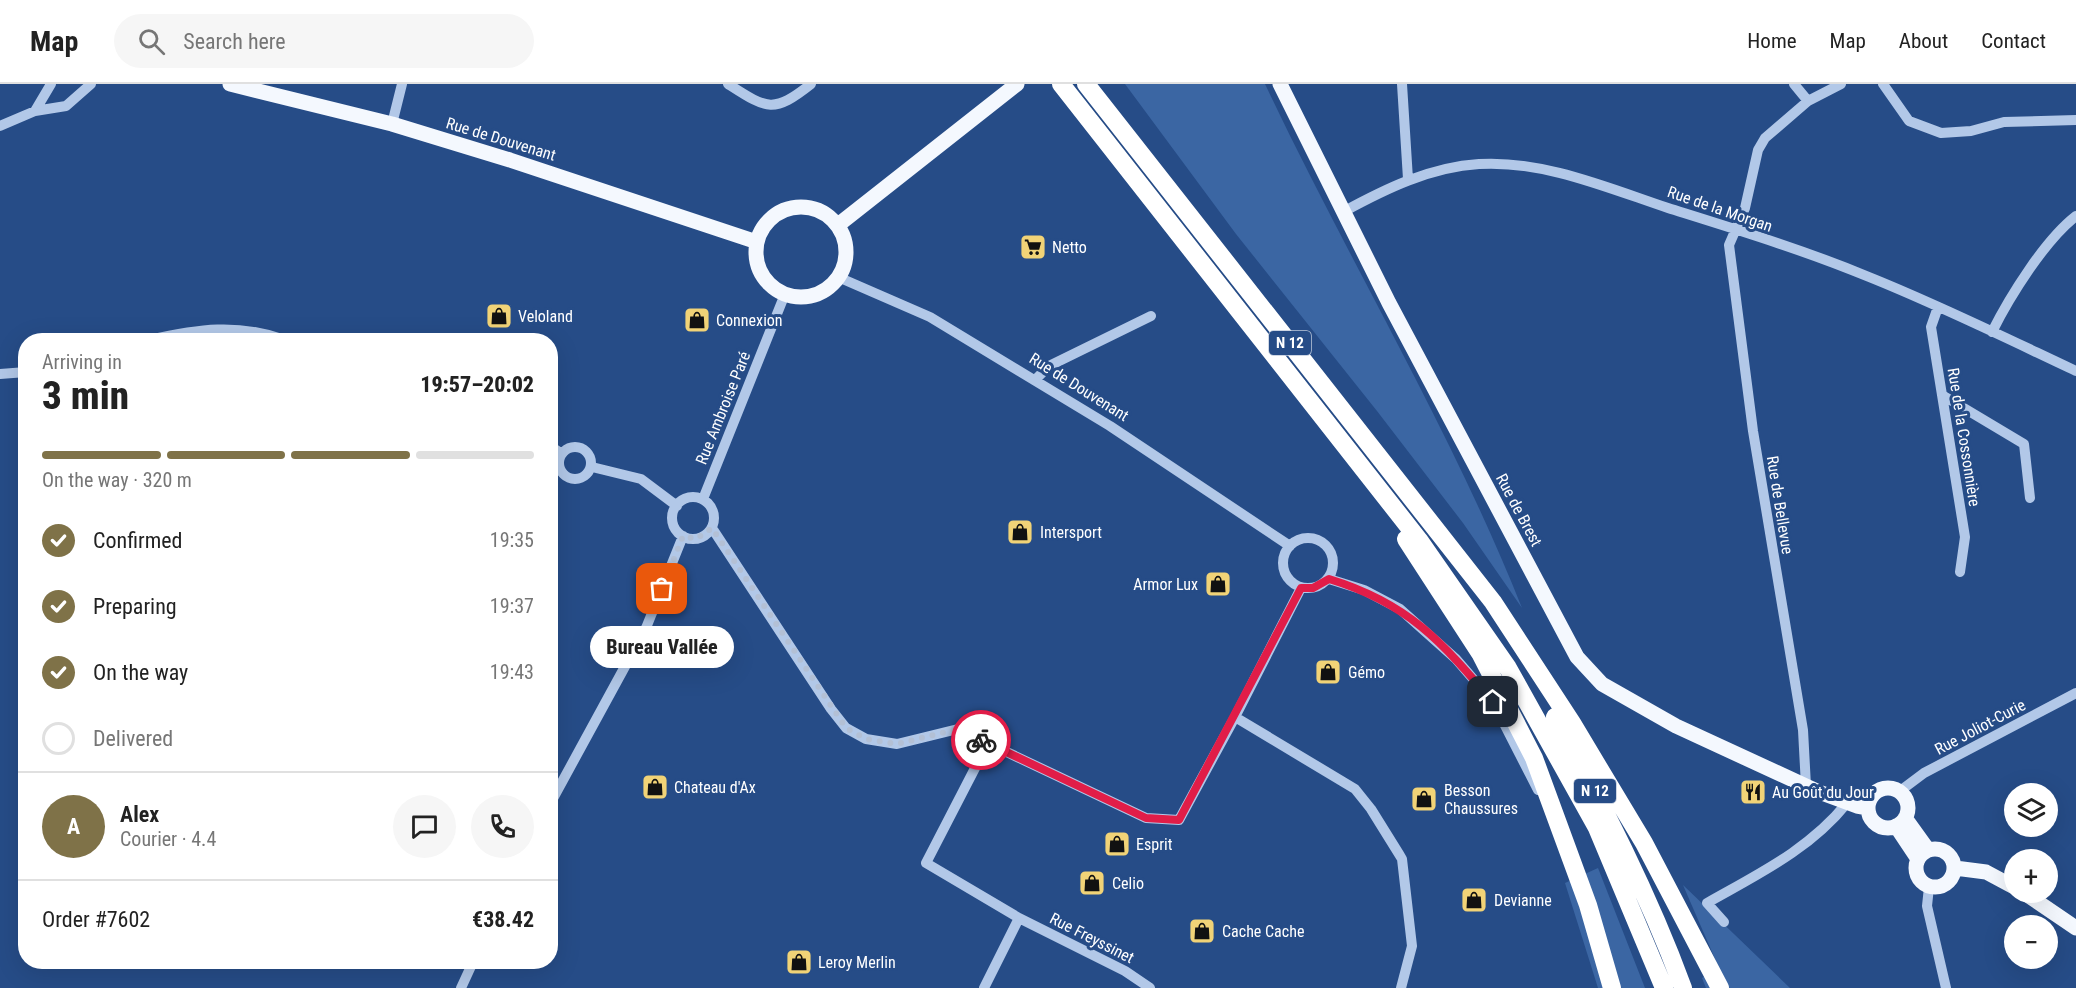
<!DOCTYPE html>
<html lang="en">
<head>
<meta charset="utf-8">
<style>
  :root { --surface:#fff; --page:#f6f6f6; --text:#222; --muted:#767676; --line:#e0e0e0; --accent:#7f7248 }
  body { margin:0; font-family:"Roboto Condensed",sans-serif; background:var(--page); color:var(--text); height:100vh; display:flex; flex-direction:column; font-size:22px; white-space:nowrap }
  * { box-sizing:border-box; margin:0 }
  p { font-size:20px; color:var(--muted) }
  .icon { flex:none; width:33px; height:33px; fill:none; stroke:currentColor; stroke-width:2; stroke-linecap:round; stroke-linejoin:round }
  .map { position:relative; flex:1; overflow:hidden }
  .details { position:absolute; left:18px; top:249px; width:540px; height:636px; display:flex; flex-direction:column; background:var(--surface); border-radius:24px; box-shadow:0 6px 24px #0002 }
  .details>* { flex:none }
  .tools { position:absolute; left:2004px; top:699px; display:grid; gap:12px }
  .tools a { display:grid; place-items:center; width:54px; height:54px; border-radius:50%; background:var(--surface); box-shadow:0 6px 24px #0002; font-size:30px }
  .pin { position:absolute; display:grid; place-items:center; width:51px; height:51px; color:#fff; margin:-26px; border-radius:12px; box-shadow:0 3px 9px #0006 }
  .courier { position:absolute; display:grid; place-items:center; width:60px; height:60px; margin:-30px; border:4px solid #e11d48; border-radius:50%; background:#fff; color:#222; box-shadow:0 2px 8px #0007 }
  .bubble { position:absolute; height:42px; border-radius:21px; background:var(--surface); box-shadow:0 6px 24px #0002; font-size:20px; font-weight:800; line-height:42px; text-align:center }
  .summary em { font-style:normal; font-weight:800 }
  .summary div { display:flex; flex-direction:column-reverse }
  .summary { display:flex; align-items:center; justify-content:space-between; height:102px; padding:0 24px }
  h1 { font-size:39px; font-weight:800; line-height:45px }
  .bar { display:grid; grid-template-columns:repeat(4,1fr); gap:9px 6px; align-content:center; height:72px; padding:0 24px }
  .bar i { height:8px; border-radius:4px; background:var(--line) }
  .bar .current { background:var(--accent) }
  .bar p { grid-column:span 4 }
  .line { display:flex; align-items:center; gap:15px; padding:0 24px; border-top:2px solid var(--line) }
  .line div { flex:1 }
  .round { display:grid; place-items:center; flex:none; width:63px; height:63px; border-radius:32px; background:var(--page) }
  ol { padding:0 24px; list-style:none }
  li { display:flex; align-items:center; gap:18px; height:66px }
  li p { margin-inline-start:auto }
  li .icon { padding:6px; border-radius:50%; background:var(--accent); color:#fff; stroke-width:4 }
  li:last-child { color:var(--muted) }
  li i { width:33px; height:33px; border:3px solid var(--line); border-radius:50% }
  header { display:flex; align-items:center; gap:36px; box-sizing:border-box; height:84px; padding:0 30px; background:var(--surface); border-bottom:2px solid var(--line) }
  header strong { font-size:28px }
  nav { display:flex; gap:33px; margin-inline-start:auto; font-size:21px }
  .search { width:420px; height:54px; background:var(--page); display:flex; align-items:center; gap:15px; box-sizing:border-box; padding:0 21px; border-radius:33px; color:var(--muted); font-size:22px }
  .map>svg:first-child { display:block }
  .green { fill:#3b66a3 }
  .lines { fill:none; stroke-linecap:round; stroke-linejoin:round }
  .minor { stroke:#b2c8e8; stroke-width:10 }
  .major { stroke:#f4f8fe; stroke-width:15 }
  .highway { stroke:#fff; stroke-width:18 }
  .done { stroke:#b3c0d5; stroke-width:6; stroke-dasharray:0 10.8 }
  .route { stroke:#e11d48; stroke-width:8 }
  .labels { text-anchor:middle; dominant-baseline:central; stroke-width:6; stroke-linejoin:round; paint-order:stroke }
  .shield { fill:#264c87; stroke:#bec9db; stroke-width:1.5 }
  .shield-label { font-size:15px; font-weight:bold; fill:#fff }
  .street-label { font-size:16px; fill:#fff; stroke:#264c87 }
  .poi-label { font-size:16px; fill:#fff; stroke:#264c87; text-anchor:start }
</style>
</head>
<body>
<header>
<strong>Map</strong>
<div class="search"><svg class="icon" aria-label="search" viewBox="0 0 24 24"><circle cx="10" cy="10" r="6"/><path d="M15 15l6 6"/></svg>Search here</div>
<nav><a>Home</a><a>Map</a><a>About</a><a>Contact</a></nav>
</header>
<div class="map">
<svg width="2076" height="904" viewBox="0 0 2076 904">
  <rect width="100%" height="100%" fill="#264c87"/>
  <!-- green -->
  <path class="green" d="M1125 0H1265C1348 176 1450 343 1522 524L1463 439 1377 327 1236 150Z
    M1598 784 1645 904H1598L1565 799Z
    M1683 801 1790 904H1706L1702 894 1719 884Z"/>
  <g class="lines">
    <!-- minor -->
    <path class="minor" d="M728 0C767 25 773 30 811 0
      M1402 0 1408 95
      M1794 0 1808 17
      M1883 0 1909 37 1941 49 1971 47 2004 38 2076 36
      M35 27 51 0
      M392 40 402 0
      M0 42 35 27 66 22 91 0
      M1343 128C1385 105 1430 83 1479 80 1543 76 1608 104 1668 124 1735 145 1804 166 1869 193 1939 221 2008 255 2076 287
      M838 193 930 233 1110 342 1290 462
      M1938 223 1931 243 1965 453 1960 488
      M1992 248C2010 212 2045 156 2076 132
      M149 256C198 245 237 239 285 256
      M0 290 26 288
      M1035 296 1049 282 1151 232
      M1942 311 2024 360 2030 414
      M550 362 562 370
      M559 379a16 16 0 1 1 32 0a16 16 0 1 1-32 0Z
      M592 383 641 395 677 422
      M672 434a21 21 0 1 1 42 0a21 21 0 1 1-42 0Z
      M703 415 785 210
      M712 444 831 625 846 644 866 655 897 660 958 645 1146 734 1179 736 1235 633
      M1283 479a25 25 0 1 1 50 0a25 25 0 1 1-50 0Z
      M1329 495 1364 506 1400 525 1456 575 1493 618 1538 706
      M1301 504 1235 633 1355 705 1371 725 1399 770 1402 775 1412 862 1401 904
      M988 659 926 779 1019 834 1125 887 1150 904
      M1806 702 1803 646 1753 347 1729 161 1745 124 1758 66 1765 54 1808 17 1841 0
      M1900 707 1924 689 2076 609
      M550 720 646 544 683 452
      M1929 803 1927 822 1946 904
      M1724 838 1707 819C1758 790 1809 766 1847 719
      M461 904 473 878
      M984 904 1019 834"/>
    <!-- major -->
    <path class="major" d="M230 0 392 40 510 76 757 158
      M1280 0 1389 219 1577 573 1602 600 1676 642 1819 708 1857 722 1868 724
      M756 168a45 45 0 1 1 90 0a45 45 0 1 1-90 0Z
      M838 141 1017 0
      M1868 724a20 20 0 1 1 40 0a20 20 0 1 1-40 0Z
      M1905 734 1928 766
      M1896 742 1918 775
      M1916 784a19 19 0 1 1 38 0a19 19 0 1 1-38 0Z
      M1955 784 1986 788 2014 803
      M2023 808 2076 844"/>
    <!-- highway -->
    <path class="highway" d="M1061 0 1419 456 1508 584 1597 744 1664 904
      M1086 0 1493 518 1572 639 1644 759 1720 904
      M1406 455 1480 569 1534 674 1588 821 1612 904
      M1555 633C1603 722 1648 809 1683 904"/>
  </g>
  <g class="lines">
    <!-- done -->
    <path class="done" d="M662 505 683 452 696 455 712 444 846 644 866 655 897 660 958 645 981 656"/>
    <!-- route -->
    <path class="route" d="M981 656 1146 734 1179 736 1301 504H1313L1329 495C1408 519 1441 557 1493 618"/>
  </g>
  <!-- icons -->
  <defs>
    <symbol id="supermarket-square" viewBox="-11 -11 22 22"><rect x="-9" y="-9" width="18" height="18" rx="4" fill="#f1d377" stroke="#264c87"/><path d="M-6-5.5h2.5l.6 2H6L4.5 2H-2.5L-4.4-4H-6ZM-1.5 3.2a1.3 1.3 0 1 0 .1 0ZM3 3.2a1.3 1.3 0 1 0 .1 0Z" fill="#111"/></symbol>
    <symbol id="shop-square" viewBox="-11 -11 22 22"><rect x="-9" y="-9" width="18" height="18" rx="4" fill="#f1d377" stroke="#264c87"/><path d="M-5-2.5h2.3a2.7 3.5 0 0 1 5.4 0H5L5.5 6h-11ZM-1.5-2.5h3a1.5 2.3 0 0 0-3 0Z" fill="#111"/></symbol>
    <symbol id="restaurant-square" viewBox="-11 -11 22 22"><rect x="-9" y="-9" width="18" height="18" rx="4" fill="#f1d377" stroke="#264c87"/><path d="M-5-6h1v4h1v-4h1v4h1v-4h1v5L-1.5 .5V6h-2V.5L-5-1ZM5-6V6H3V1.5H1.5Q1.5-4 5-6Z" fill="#111"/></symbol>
  </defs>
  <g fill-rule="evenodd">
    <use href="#supermarket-square" x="1018" y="148" width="30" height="30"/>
    <use href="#shop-square" x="484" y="217" width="30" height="30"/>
    <use href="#shop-square" x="682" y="221" width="30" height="30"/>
    <use href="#shop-square" x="1005" y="433" width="30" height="30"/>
    <use href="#shop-square" x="1203" y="485" width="30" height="30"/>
    <use href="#shop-square" x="1313" y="573" width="30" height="30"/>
    <use href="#shop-square" x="640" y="688" width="30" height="30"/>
    <use href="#restaurant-square" x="1738" y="693" width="30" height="30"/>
    <use href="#shop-square" x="1409" y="700" width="30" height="30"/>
    <use href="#shop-square" x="1102" y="745" width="30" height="30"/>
    <use href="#shop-square" x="1077" y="784" width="30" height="30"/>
    <use href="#shop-square" x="1459" y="801" width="30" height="30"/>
    <use href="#shop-square" x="1187" y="832" width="30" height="30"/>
    <use href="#shop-square" x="784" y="863" width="30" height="30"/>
  </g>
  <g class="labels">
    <!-- shield labels -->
    <g class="shield">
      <rect x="1269" y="247" width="42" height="24" rx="4.5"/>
      <rect x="1574" y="695" width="42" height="24" rx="4.5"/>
    </g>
    <g class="shield-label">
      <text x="1290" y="259">N 12</text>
      <text x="1595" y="707">N 12</text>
    </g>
    <!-- street labels -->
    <g class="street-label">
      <text transform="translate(501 55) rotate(17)">Rue de Douvenant</text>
      <text transform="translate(1720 125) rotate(19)">Rue de la Morgan</text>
      <text transform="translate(1079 303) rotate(32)">Rue de Douvenant</text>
      <text transform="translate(723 324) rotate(-68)">Rue Ambroise Paré</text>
      <text transform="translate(1964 353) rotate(81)">Rue de la Cossonnière</text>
      <text transform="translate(1780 421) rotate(81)">Rue de Bellevue</text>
      <text transform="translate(1519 426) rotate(62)">Rue de Brest</text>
      <text transform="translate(1980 643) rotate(-28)">Rue Joliot-Curie</text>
      <text transform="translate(1092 854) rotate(27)">Rue Freyssinet</text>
    </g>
    <!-- poi labels -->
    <g class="poi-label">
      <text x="1052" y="163">Netto</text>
      <text x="518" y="232">Veloland</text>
      <text x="716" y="236">Connexion</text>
      <text x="1040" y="448">Intersport</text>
      <text x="1198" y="500" text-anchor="end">Armor Lux</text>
      <text x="1348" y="588">Gémo</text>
      <text x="674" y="703">Chateau d'Ax</text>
      <text x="1444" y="706">Besson<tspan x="1444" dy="18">Chaussures</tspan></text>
      <text x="1772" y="708">Au Goût du Jour</text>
      <text x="1136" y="760">Esprit</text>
      <text x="1112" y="799">Celio</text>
      <text x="1494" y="816">Devianne</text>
      <text x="1222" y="847">Cache Cache</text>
      <text x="818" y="878">Leroy Merlin</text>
    </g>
  </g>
</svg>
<div class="tools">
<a><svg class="icon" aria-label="layers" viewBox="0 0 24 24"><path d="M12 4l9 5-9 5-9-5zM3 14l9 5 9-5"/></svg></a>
<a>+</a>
<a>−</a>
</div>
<div class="pin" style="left:662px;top:505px;background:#ea580c"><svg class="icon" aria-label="bag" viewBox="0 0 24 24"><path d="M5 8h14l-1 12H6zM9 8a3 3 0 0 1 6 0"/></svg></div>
<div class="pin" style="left:1493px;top:618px;background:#1f2937"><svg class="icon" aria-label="home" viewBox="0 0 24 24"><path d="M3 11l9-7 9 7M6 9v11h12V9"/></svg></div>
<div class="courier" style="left:981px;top:656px"><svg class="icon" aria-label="bike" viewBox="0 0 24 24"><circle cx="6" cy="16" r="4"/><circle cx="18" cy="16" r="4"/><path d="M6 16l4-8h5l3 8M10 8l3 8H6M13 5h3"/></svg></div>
<div class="bubble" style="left:590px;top:542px;width:144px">Bureau Vallée</div>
<section class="details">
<div class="summary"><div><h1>3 min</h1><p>Arriving in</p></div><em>19:57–20:02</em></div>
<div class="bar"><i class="current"></i><i class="current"></i><i class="current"></i><i></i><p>On the way · 320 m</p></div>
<ol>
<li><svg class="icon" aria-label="check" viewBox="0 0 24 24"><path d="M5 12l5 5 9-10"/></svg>Confirmed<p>19:35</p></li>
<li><svg class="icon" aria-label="check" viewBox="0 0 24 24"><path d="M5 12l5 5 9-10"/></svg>Preparing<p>19:37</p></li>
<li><svg class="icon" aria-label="check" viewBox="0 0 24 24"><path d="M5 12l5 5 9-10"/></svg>On the way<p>19:43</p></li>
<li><i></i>Delivered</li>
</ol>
<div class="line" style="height:108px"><b class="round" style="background:var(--accent);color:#fff">A</b><div><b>Alex</b><p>Courier · 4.4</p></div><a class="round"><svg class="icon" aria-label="chat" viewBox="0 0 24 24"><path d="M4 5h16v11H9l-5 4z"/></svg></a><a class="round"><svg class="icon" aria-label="phone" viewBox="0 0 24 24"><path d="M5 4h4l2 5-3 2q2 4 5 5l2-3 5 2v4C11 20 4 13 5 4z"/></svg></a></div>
<div class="line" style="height:78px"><div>Order #7602</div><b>€38.42</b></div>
</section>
</div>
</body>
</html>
